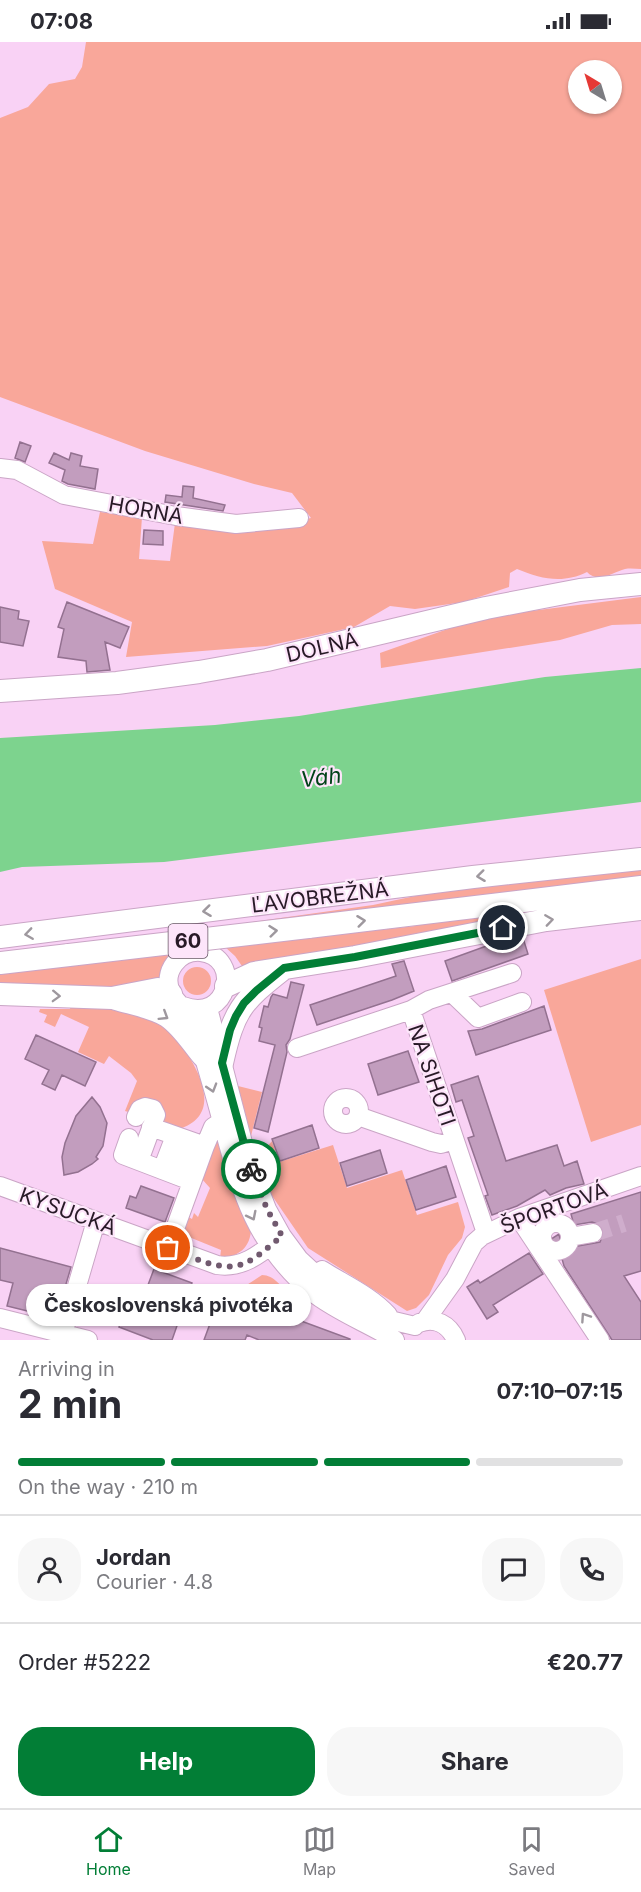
<!DOCTYPE html>
<html lang="en">
<head>
<meta charset="utf-8">
<style>
  :root { --surface:#fff; --page:#f7f7f7; --text:#2b2b33; --muted:#7c7c81; --line:#e1e1e2; --accent:#027e36 }
  body { margin:0; font-family:Inter,sans-serif; background:var(--page); color:var(--text); height:100vh; display:flex; flex-direction:column; font-size:22px; white-space:nowrap }
  * { box-sizing:border-box; margin:0 }
  p { font-size:20px; color:var(--muted) }
  .icon { flex:none; width:33px; height:33px; fill:none; stroke:currentColor; stroke-width:2; stroke-linecap:round; stroke-linejoin:round }
  .map { position:relative; height:1298px; overflow:hidden }
  .panel { display:flex; flex-direction:column; background:var(--surface); flex:1 }
  .panel>* { flex:none }
  .needle { width:39px; rotate:322deg }
  .tools { position:absolute; left:568px; top:18px; display:grid; gap:12px }
  .tools a { display:grid; place-items:center; width:54px; height:54px; border-radius:50%; background:var(--surface); box-shadow:0 2px 4px #0004; font-size:30px }
  .pin { position:absolute; display:grid; place-items:center; width:51px; height:51px; color:#fff; margin:-26px; border:3px solid #fff; border-radius:50%; box-shadow:0 2px 6px #0007 }
  .courier { position:absolute; display:grid; place-items:center; width:60px; height:60px; margin:-30px; border:4px solid #027e36; border-radius:50%; background:#fff; color:#222; box-shadow:0 2px 8px #0007 }
  .bubble { position:absolute; height:42px; border-radius:21px; background:var(--surface); box-shadow:0 2px 4px #0004; font-size:20px; font-weight:700; line-height:42px; text-align:center }
  .overview em { font-style:normal; font-weight:700 }
  .overview div { display:flex; flex-direction:column-reverse }
  .overview { display:flex; align-items:center; justify-content:space-between; height:102px; padding:0 18px }
  h1 { font-size:39px; font-weight:700; line-height:45px }
  .bar { display:grid; grid-template-columns:repeat(4,1fr); gap:9px 6px; align-content:center; height:72px; padding:0 18px }
  .bar i { height:8px; border-radius:4px; background:var(--line) }
  .bar .active { background:var(--accent) }
  .bar p { grid-column:span 4 }
  .line { display:flex; align-items:center; gap:15px; padding:0 18px; border-top:2px solid var(--line) }
  .line div { flex:1 }
  .round { display:grid; place-items:center; flex:none; width:63px; height:63px; border-radius:24px; background:var(--page) }
  .action { display:flex; gap:12px; margin-top:auto; padding:12px 18px }
  .action a { flex:1; height:69px; border-radius:24px; background:var(--accent); color:#fff; font-size:24px; font-weight:700; line-height:69px; text-align:center }
  .action a+a { background:var(--page); color:var(--text) }
  .status { display:flex; justify-content:space-between; align-items:center; height:42px; padding:0 30px; background:var(--surface); direction:ltr }
  .status svg { height:16px; fill:currentColor }
  .dock { display:flex; justify-content:space-around; align-items:center; height:84px; border-top:2px solid var(--line); background:var(--surface); font-size:16px; color:var(--muted) }
  .dock a { display:grid; justify-items:center; gap:3px }
  .dock .active { color:var(--accent) }
  .map>svg:first-child { display:block }
  .green { fill:#f9a79a; fill-rule:evenodd }
  .water { fill:#7dd38e }
  .building { fill:#c29dbe; stroke:#937190; stroke-width:1.5 }
  .lines { fill:none; stroke-linecap:round; stroke-linejoin:round }
  .minor-tunnel { stroke:#cfadcc; stroke-width:18; stroke-dasharray:18 9; stroke-linecap:butt }
  .minor-casing { stroke:#caa5c6; stroke-width:20 }
  .major-casing { stroke:#caa5c6; stroke-width:24 }
  .minor { stroke:#fff; stroke-width:18 }
  .major { stroke:#fff; stroke-width:22 }
  .major-bridge-casing { stroke:#caa5c6; stroke-width:24; stroke-linecap:butt }
  .major-bridge { stroke:#fff; stroke-width:22 }
  .oneway { stroke:#9e989e }
  .done { stroke:#715a6f; stroke-width:6; stroke-dasharray:0 10.8 }
  .route { stroke:#027e36; stroke-width:8 }
  .labels { text-anchor:middle; dominant-baseline:central; stroke-width:4.5; stroke-linejoin:round; paint-order:stroke }
  .shield { fill:#fde5fa; stroke:#685766; stroke-width:1.5 }
  .shield-label { font-size:20px; font-weight:bold; fill:#281a27 }
  .street-label { font-size:21px; fill:#281a27; stroke:#fde5fa }
  .water-label { font-size:22px; font-style:italic; fill:#004218; stroke:#fde5fa }
</style>
</head>
<body>
<div class="status"><b>07:08</b><svg viewBox="0 0 49 12"><path d="M0 12V9h3v3zM5 12V6h3v6zM10 12V3h3v9zM15 12V0h3v12zM26 1h20v11H26zM47 4h2v5h-2z"/></svg></div>
<div class="map">
<svg width="641" height="1298" viewBox="0 0 641 1298">
  <rect width="100%" height="100%" fill="#f9d2f5"/>
  <!-- green -->
  <path class="green" d="M86 0H641V527C636 527 631 526 625 527 613 530 598 542 587 530 563 542 541 537 517 527L510 531 509 545 464 560 415 567 390 564 354 585 267 604 126 615 132 580 55 547 42 499 93 502 100 470 142 475 139 517 170 519 175 481 257 487 311 476 292 451 254 442 145 409 0 355V76L28 65 49 42 75 37 82 25ZM579 28H612V62H579Z
    M641 555V582L612 583 560 598 381 626 380 611 459 583 515 571Z
    M641 826V837L231 883 373 863 443 848Z
    M641 854 244 927 235 914 225 905 415 884V880Z
    M170 911 163 922 159 940 101 948 0 943V930Z
    M641 917V1083L591 1100 544 948Z
    M183 939a14 14 0 1 1 28 0a14 14 0 1 1-28 0Z
    M71 963C100 965 131 965 158 977 166 980 172 991 177 997 196 1022 225 1070 182 1086L125 1069 137 1039 131 1031 109 1014 104 1022 78 1010 89 985 61 972 55 985 44 980 47 973 39 970 40 967H70Z
    M238 1044 262 1050 251 1094Z
    M272 1099 279 1120 333 1103 347 1146 402 1128 417 1173 458 1160 465 1185 462 1196 448 1213 429 1253 416 1266 407 1269 308 1206 268 1148 258 1116Z
    M219 1100 251 1186C251 1206 238 1215 220 1216L221 1208 184 1193 183 1184 187 1174 192 1177 194 1171 198 1175 210 1146 201 1136 213 1103Z
    M262 1233C274 1233 282 1245 290 1254L283 1261 242 1246Z"/>
  <!-- water -->
  <path class="water" d="M641 626V760L164 820 22 825 0 830V696L215 683 299 674 545 635Z"/>
  <!-- building -->
  <path class="building" d="M20 400 31 404 25 420 15 416Z
    M54 411 69 418 71 411 82 414 80 424 98 427 95 447 68 442 62 439 65 428 49 421Z
    M183 444 194 445 193 456 225 463 223 469 165 460 166 453 182 455Z
    M144 488 163 489V503L143 502Z
    M67 560 129 585 120 606 105 600 110 628 87 630 86 619 58 615 64 587 58 585Z
    M0 565 19 569 18 577 29 579 23 604 0 600Z
    M523 896 528 912 452 939 445 919 492 902Z
    M404 919 414 949 392 958 317 983 310 963 396 934 392 922Z
    M291 940 304 943 290 997 286 1003 287 1010 268 1090 254 1086 275 1003 259 999 262 986 259 985 264 964 268 965 271 955 273 952 287 956Z
    M544 964 551 988 476 1013 468 989 482 987Z
    M36 993 96 1020 85 1044 62 1033 55 1048 42 1042 49 1028 25 1017Z
    M408 1009 419 1040 378 1053 368 1022Z
    M478 1034 506 1119 557 1103 564 1124 577 1119 584 1142 566 1146 550 1153 545 1148 517 1164 492 1173 485 1154 488 1153 468 1096 474 1094 462 1058 456 1060 451 1043Z
    M92 1055 100 1065 107 1081 103 1104 96 1115 98 1117 92 1122 78 1130 64 1133 62 1115 65 1101 76 1074Z
    M312 1083 319 1106 280 1119 272 1097Z
    M380 1108 387 1131 347 1144 340 1121Z
    M446 1124 456 1155 416 1168 406 1138Z
    M141 1144 174 1156 165 1180 126 1166 130 1154 136 1156Z
    M641 1150V1229L624 1234 641 1260V1298H612L564 1224 559 1206 550 1203 548 1199 559 1192 561 1202 567 1206 600 1200 604 1190 601 1183 592 1180 574 1183 571 1172Z
    M0 1206 71 1225 56 1276 7 1264 13 1241 0 1238Z
    M529 1211 543 1232 493 1263 498 1270 487 1277 467 1245 478 1238 480 1241Z
    M154 1227 192 1241 172 1298H153L119 1285 133 1246 145 1251Z
    M225 1251 350 1297V1298H259L247 1293 245 1298H204L211 1279 214 1280Z"/>
  <g class="lines">
    <!-- minor-tunnel -->
    <path class="minor-tunnel" d="M593 1191 624 1181"/>
    <defs>
      <path id="minor" d="M0 426 17 428 64 453 176 474 236 482 299 476
        M452 951 478 976 522 960
        M183 964C229 982 243 915 201 910 179 908 162 930 171 950 175 960 185 967 192 975 202 1010 213 1045 222 1080 241 1149 254 1201 312 1250 337 1270 368 1281 395 1298
        M208 966 247 1116 267 1167 282 1194 299 1217 340 1255 373 1274 415 1284
        M411 968 486 1191
        M297 1006 411 968 429 958 512 931
        M333 1069a13 13 0 1 1 26 0a13 13 0 1 1-26 0Z
        M358 1074 432 1100 441 1102 454 1098
        M136 1075 140 1067 145 1065 153 1067 156 1073 139 1119
        M151 1085 205 1104
        M129 1096 123 1113 191 1139
        M162 1128 175 1094
        M176 1133 188 1098
        M0 1144 217 1223C242 1227 260 1212 279 1197
        M519 1176 600 1298
        M542 1195a14 14 0 1 1 28 0a14 14 0 1 1-28 0Z
        M570 1195 593 1191
        M168 1206 205 1104 213 1085 222 1079
        M322 1228C344 1242 371 1254 388 1273
        M0 1276 88 1298
        M425 1279 455 1237 474 1201 482 1194 519 1176 641 1134
        M419 1281C435 1275 449 1282 456 1298
        M63 1292 96 1179"/>
      <path id="major" d="M0 649 117 641 199 630 267 618 486 566 580 548 641 542
        M308 885 641 845
        M0 895 473 835 641 817
        M0 921 69 913
        M226 944 254 931 355 915 546 878 641 867
        M0 952 112 956 158 947 171 952
        M116 957C133 962 152 965 167 974 182 984 192 1001 203 1014
        M222 1021C234 968 241 960 283 927"/>
    </defs>
    <!-- minor casing -->
    <use href="#minor" class="minor-casing"/>
    <!-- major casing -->
    <use href="#major" class="major-casing"/>
    <!-- minor -->
    <use href="#minor" class="minor"/>
    <!-- major -->
    <use href="#major" class="major"/>
    <defs>
      <path id="major-bridge" d="M69 913 308 885"/>
    </defs>
    <!-- major-bridge casing -->
    <use href="#major-bridge" class="major-bridge-casing"/>
    <!-- major-bridge -->
    <use href="#major-bridge" class="major-bridge"/>
  </g>
  <!-- one-way arrows -->
  <defs><path id="oneway-chevron" d="M-2-3.5L2.5 0L-2 3.5" fill="none" stroke-width="1.6" stroke-linecap="round" stroke-linejoin="round" transform="scale(1.5)"/></defs>
  <g class="oneway">
    <use href="#oneway-chevron" transform="translate(481 834) rotate(173)"/>
    <use href="#oneway-chevron" transform="translate(207 869) rotate(173)"/>
    <use href="#oneway-chevron" transform="translate(549 878) rotate(-8)"/>
    <use href="#oneway-chevron" transform="translate(361 879) rotate(-7)"/>
    <use href="#oneway-chevron" transform="translate(273 889) rotate(-6)"/>
    <use href="#oneway-chevron" transform="translate(29 892) rotate(172)"/>
    <use href="#oneway-chevron" transform="translate(56 954) rotate(2)"/>
    <use href="#oneway-chevron" transform="translate(164 974) rotate(32)"/>
    <use href="#oneway-chevron" transform="translate(212 1046) rotate(73)"/>
    <use href="#oneway-chevron" transform="translate(252 1174) rotate(63)"/>
    <use href="#oneway-chevron" transform="translate(585 1275) rotate(-124)"/>
  </g>
  <g class="lines">
    <!-- done -->
    <path class="done" d="M168 1206C188 1213 213 1227 235 1224 252 1222 269 1204 282 1194L267 1167 251 1127"/>
    <!-- route -->
    <path class="route" d="M251 1127 222 1021 230 988 236 974 244 961 256 949 284 926 355 915 503 886"/>
  </g>
  <g class="labels">
    <!-- shield labels -->
    <rect class="shield" x="168.5" y="882" width="39" height="34" rx="4.5"/>
    <g class="shield-label">
      <text x="188" y="899">60</text>
    </g>
    <!-- street labels -->
    <g class="street-label">
      <text transform="translate(146 468) rotate(10)">HORNÁ</text>
      <text transform="translate(322 605) rotate(-13)">DOLNÁ</text>
      <text transform="translate(320 855) rotate(-7)">ĽAVOBREŽNÁ</text>
      <text transform="translate(432 1033) rotate(71)">NA SIHOTI</text>
      <text transform="translate(554 1166) rotate(-20)">ŠPORTOVÁ</text>
      <text transform="translate(68 1169) rotate(20)">KYSUCKÁ</text>
    </g>
    <!-- water labels -->
    <g class="water-label">
      <text transform="translate(321 735) rotate(-7)">Váh</text>
    </g>
  </g>
</svg>
<div class="tools">
<a><svg class="needle" viewBox="-14 -14 28 28"><path d="M0-13l5 13h-10z" fill="#e53935"/><path d="M0 13l5-13h-10z" fill="#7c7c81"/></svg></a>
</div>
<div class="pin" style="left:168px;top:1206px;background:#ea580c"><svg class="icon" aria-label="bag" viewBox="0 0 24 24"><path d="M5 8h14l-1 12H6zM9 8a3 3 0 0 1 6 0"/></svg></div>
<div class="pin" style="left:503px;top:886px;background:#1f2937"><svg class="icon" aria-label="home" viewBox="0 0 24 24"><path d="M3 11l9-7 9 7M6 9v11h12V9"/></svg></div>
<div class="courier" style="left:251px;top:1127px"><svg class="icon" aria-label="bike" viewBox="0 0 24 24"><circle cx="6" cy="16" r="4"/><circle cx="18" cy="16" r="4"/><path d="M6 16l4-8h5l3 8M10 8l3 8H6M13 5h3"/></svg></div>
<div class="bubble" style="left:26px;top:1242px;width:285px">Československá pivotéka</div>
</div>
<section class="panel">
<div class="overview"><div><h1>2 min</h1><p>Arriving in</p></div><em>07:10–07:15</em></div>
<div class="bar"><i class="active"></i><i class="active"></i><i class="active"></i><i></i><p>On the way · 210 m</p></div>
<div class="line" style="height:108px"><a class="round"><svg class="icon" aria-label="person" viewBox="0 0 24 24"><circle cx="12" cy="8" r="4"/><path d="M4 21q1-7 8-7t8 7"/></svg></a><div><b>Jordan</b><p>Courier · 4.8</p></div><a class="round"><svg class="icon" aria-label="chat" viewBox="0 0 24 24"><path d="M4 5h16v11H9l-5 4z"/></svg></a><a class="round"><svg class="icon" aria-label="phone" viewBox="0 0 24 24"><path d="M5 4h4l2 5-3 2q2 4 5 5l2-3 5 2v4C11 20 4 13 5 4z"/></svg></a></div>
<div class="line" style="height:78px"><div>Order #5222</div><b>€20.77</b></div>
<div class="action"><a>Help</a><a>Share</a></div>
</section>
<nav class="dock">
<a class="active"><svg class="icon" aria-label="home" viewBox="0 0 24 24"><path d="M3 11l9-7 9 7M6 9v11h12V9"/></svg>Home</a>
<a><svg class="icon" aria-label="map" viewBox="0 0 24 24"><path d="M3 6l6-2 6 2 6-2v14l-6 2-6-2-6 2zM9 4v14M15 6v14"/></svg>Map</a>
<a><svg class="icon" aria-label="saved" viewBox="0 0 24 24"><path d="M7 4h10v16l-5-4-5 4z"/></svg>Saved</a>
</nav>
</body>
</html>
